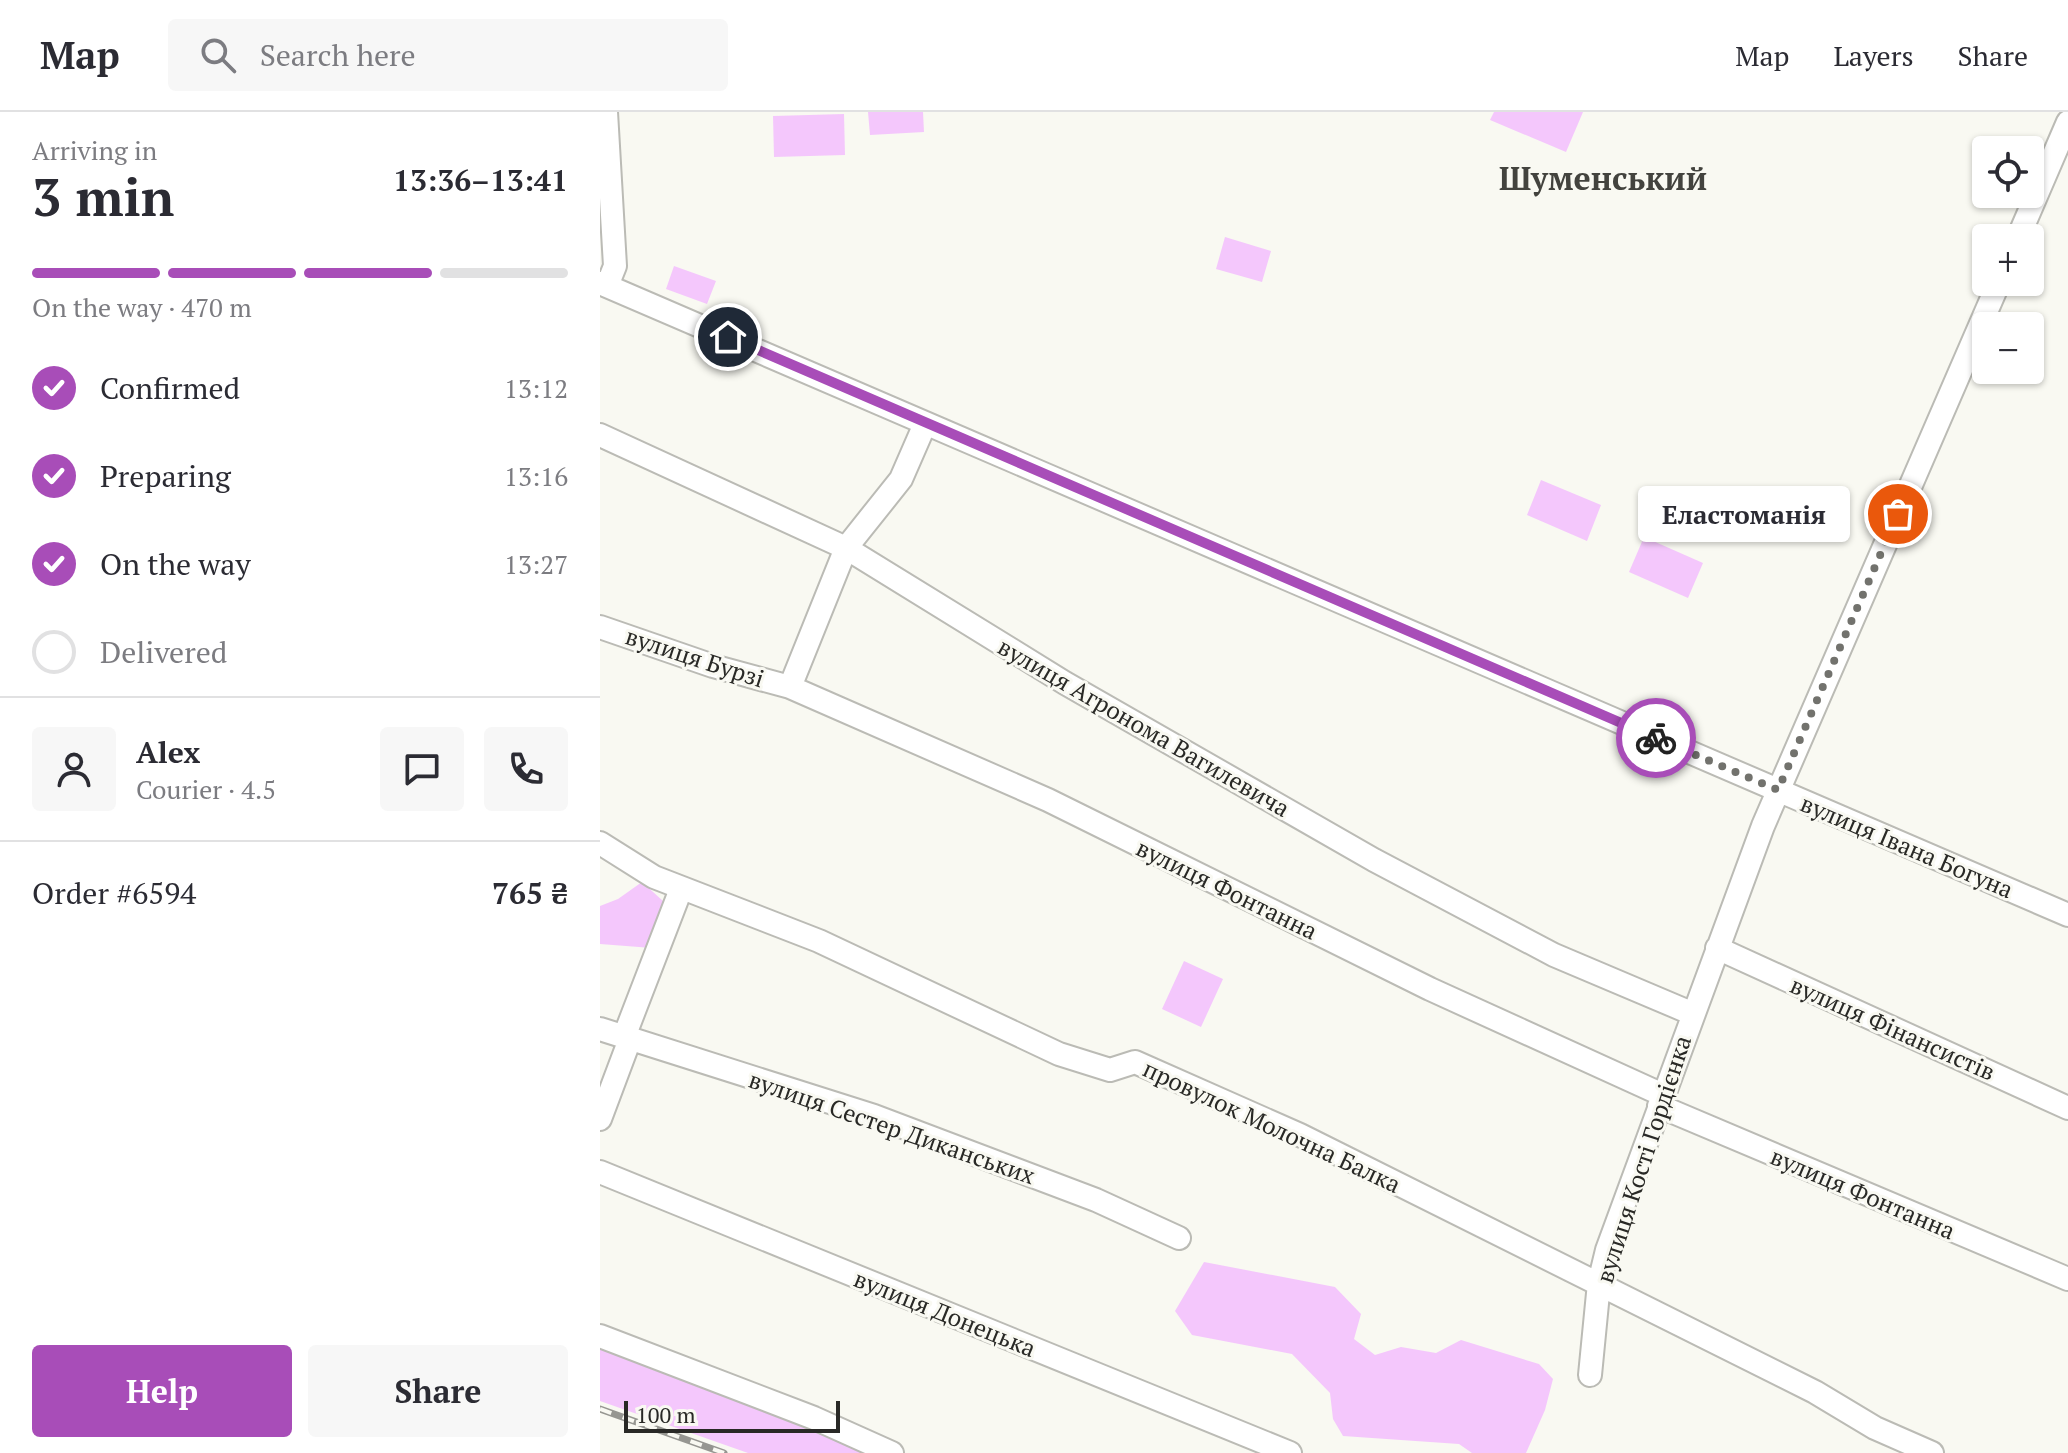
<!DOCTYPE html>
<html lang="en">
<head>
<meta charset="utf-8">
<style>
  :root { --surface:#fff; --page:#f7f7f7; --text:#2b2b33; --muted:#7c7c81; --line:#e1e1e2; --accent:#a84db8 }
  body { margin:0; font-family:"PT Serif",serif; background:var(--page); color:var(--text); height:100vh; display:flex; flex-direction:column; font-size:30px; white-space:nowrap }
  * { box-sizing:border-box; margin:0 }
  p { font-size:26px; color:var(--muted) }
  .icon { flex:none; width:44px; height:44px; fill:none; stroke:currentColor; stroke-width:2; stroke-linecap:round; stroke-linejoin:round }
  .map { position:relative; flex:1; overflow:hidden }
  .details { display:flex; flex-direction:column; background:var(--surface); width:600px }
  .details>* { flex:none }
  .fabs { position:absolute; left:1372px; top:24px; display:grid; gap:16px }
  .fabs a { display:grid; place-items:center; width:72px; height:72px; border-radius:8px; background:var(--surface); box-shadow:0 2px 6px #0004; font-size:40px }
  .scale { position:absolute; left:24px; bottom:20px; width:216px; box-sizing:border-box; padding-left:8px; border:4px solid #292926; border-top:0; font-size:22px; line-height:28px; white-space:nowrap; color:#292926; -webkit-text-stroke:6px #f9f9f2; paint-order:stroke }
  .pin { position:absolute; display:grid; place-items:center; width:68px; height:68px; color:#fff; margin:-34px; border:4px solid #fff; border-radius:50%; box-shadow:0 2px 8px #0007 }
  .courier { position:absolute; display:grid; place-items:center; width:80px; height:80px; margin:-40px; border:6px solid #a84db8; border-radius:50%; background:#fff; color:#222; box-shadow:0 2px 10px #0007 }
  .bubble { position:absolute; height:56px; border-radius:8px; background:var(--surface); box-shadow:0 2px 6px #0004; font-size:26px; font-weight:700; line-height:56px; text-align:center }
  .head em { font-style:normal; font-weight:700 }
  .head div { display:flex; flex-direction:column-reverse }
  .head { display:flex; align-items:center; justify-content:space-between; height:136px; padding:0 32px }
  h1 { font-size:52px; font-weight:700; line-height:60px }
  .bar { display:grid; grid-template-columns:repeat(4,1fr); gap:12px 8px; align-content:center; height:96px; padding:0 32px }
  .bar i { height:10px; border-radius:6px; background:var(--line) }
  .bar .on { background:var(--accent) }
  .bar p { grid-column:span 4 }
  .line { display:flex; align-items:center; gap:20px; padding:0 32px; border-top:2px solid var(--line) }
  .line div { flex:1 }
  .round { display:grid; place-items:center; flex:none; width:84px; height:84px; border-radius:8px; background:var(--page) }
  ol { padding:0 32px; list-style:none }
  li { display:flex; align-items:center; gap:24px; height:88px }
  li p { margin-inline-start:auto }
  li .icon { padding:8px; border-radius:50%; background:var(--accent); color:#fff; stroke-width:4 }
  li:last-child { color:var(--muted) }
  li i { width:44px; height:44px; border:4px solid var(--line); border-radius:50% }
  .action { display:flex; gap:16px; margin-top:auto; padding:16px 32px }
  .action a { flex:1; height:92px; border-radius:8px; background:var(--accent); color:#fff; font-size:32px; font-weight:700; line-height:92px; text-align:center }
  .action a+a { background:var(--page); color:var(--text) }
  header { display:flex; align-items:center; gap:48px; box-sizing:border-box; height:112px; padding:0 40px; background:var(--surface); border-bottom:2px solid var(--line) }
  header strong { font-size:38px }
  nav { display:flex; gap:44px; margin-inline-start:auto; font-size:28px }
  .search { width:560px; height:72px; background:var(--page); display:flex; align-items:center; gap:20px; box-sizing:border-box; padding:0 28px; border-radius:8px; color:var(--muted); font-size:30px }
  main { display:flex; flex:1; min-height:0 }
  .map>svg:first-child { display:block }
  .green { fill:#f4c7fc }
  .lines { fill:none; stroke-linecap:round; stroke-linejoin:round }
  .minor-casing { stroke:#bbbbb5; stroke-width:26 }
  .minor { stroke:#fff; stroke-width:22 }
  .rail-casing { stroke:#969691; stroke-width:7 }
  .rail { stroke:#f9f9f2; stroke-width:4; stroke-dasharray:12; stroke-linecap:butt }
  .done { stroke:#72726d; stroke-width:8; stroke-dasharray:0 14.4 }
  .route { stroke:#a84db8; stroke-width:10 }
  .labels { text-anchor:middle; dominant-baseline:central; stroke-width:6; stroke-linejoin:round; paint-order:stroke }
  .street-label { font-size:24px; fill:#292926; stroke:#f9f9f2 }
  .district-label { font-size:32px; font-weight:bold; fill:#43433e; stroke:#f9f9f2 }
</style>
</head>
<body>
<header>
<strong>Map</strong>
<div class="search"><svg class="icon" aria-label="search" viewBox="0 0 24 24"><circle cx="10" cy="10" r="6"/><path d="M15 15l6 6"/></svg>Search here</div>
<nav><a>Map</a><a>Layers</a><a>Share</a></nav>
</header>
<main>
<section class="details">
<div class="head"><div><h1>3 min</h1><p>Arriving in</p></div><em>13:36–13:41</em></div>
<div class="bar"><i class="on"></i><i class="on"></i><i class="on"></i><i></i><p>On the way · 470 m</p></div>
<ol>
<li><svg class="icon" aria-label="check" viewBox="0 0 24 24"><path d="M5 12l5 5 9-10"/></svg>Confirmed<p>13:12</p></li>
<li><svg class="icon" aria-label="check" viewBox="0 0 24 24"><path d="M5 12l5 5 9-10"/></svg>Preparing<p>13:16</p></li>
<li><svg class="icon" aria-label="check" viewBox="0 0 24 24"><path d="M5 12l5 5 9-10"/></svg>On the way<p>13:27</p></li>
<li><i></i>Delivered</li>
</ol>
<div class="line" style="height:144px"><a class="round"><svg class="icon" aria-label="person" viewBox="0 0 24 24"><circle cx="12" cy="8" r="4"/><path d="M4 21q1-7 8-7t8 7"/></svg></a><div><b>Alex</b><p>Courier · 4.5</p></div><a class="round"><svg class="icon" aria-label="chat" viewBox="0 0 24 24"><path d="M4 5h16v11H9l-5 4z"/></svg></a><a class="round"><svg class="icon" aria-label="phone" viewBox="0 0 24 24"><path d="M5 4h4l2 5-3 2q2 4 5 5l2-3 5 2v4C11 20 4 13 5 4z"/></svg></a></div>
<div class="line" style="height:104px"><div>Order #6594</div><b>765 ₴</b></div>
<div class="action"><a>Help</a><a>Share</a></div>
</section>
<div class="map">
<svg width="1468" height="1341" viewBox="0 0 1468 1341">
  <rect width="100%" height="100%" fill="#f9f9f2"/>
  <!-- green -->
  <path class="green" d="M268 0H323L324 20 270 23Z
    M894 0H983L966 40 890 8Z
    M244 2 245 43 174 45 173 4Z
    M625 125 671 139 662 170 616 157Z
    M74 154 116 169 107 192 66 177Z
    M941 368 1001 393 987 429 927 403Z
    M1044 425 1103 451 1088 486 1029 460Z
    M42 770 63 789 64 805 52 836 0 832V794L18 787Z
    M584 849 623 867 601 915 562 897Z
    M604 1150 735 1175 761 1202 754 1227 775 1243 801 1235 836 1241 861 1228 939 1252 953 1267 945 1298 926 1341H872L859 1332 743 1324 733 1307 730 1281 692 1242 592 1223 575 1199Z
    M0 1235 270 1341H148L0 1289Z"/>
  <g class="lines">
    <defs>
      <path id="minor" d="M6 0 15 154 7 174
        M1418 126 1468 10
        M0 171 1468 803
        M0 323 246 436 465 571 774 748 954 843 1091 901
        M0 515 113 554 190 575 448 688 830 877 1063 983
        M190 575 246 436 301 367 325 312
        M0 731 54 765 219 829 459 942 510 958 535 950 700 1023 1215 1280 1275 1316 1332 1341
        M1117 836 1468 996
        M0 917 274 1004 496 1088 579 1126
        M24 925 81 777
        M1059 994 1468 1167
        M0 1007 30 927
        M0 1060 690 1341
        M0 1224 214 1306 292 1341
        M990 1263 999 1171 1007 1138 1163 714 1399 170"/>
    </defs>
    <!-- minor casing -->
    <use href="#minor" class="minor-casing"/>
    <!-- minor -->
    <use href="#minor" class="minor"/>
    <defs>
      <path id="rail" d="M0 1297 124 1341"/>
    </defs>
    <!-- rail casing -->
    <use href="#rail" class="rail-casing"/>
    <!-- rail -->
    <use href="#rail" class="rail"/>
  </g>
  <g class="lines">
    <!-- done -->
    <path class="done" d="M1056 626 1178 678 1298 402"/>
    <!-- route -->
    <path class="route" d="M128 225 1056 626"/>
  </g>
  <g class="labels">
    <!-- street labels -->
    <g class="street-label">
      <text transform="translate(95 545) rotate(18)">вулиця Бурзі</text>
      <text transform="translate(544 615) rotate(30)">вулиця Агронома Вагилевича</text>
      <text transform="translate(1307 734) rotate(23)">вулиця Івана Богуна</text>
      <text transform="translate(627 777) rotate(26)">вулиця Фонтанна</text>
      <text transform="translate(1293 916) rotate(24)">вулиця Фінансистів</text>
      <text transform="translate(672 1014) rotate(25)">провулок Молочна Балка</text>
      <text transform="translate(292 1015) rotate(19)">вулиця Сестер Диканських</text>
      <text transform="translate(1043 1047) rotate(-72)">вулиця Кості Гордієнка</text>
      <text transform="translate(1263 1081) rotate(23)">вулиця Фонтанна</text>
      <text transform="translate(345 1201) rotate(22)">вулиця Донецька</text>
    </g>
    <!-- district labels -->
    <g class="district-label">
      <text x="1003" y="66">Шуменський</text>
    </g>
  </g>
</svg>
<div class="fabs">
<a><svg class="icon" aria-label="locate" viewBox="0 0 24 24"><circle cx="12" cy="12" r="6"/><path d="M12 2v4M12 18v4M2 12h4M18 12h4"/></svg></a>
<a>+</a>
<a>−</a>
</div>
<div class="scale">100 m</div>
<div class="pin" style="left:1298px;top:402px;background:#ea580c"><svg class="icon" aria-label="bag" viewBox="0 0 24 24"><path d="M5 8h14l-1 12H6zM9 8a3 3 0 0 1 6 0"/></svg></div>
<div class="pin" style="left:128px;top:225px;background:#1f2937"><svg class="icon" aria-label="home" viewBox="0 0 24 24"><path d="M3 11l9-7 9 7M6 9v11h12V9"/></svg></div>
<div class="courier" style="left:1056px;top:626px"><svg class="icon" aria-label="bike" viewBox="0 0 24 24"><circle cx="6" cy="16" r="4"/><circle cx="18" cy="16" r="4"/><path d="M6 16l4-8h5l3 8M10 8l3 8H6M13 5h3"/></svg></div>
<div class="bubble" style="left:1038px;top:374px;width:212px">Еластоманія</div>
</div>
</main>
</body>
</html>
